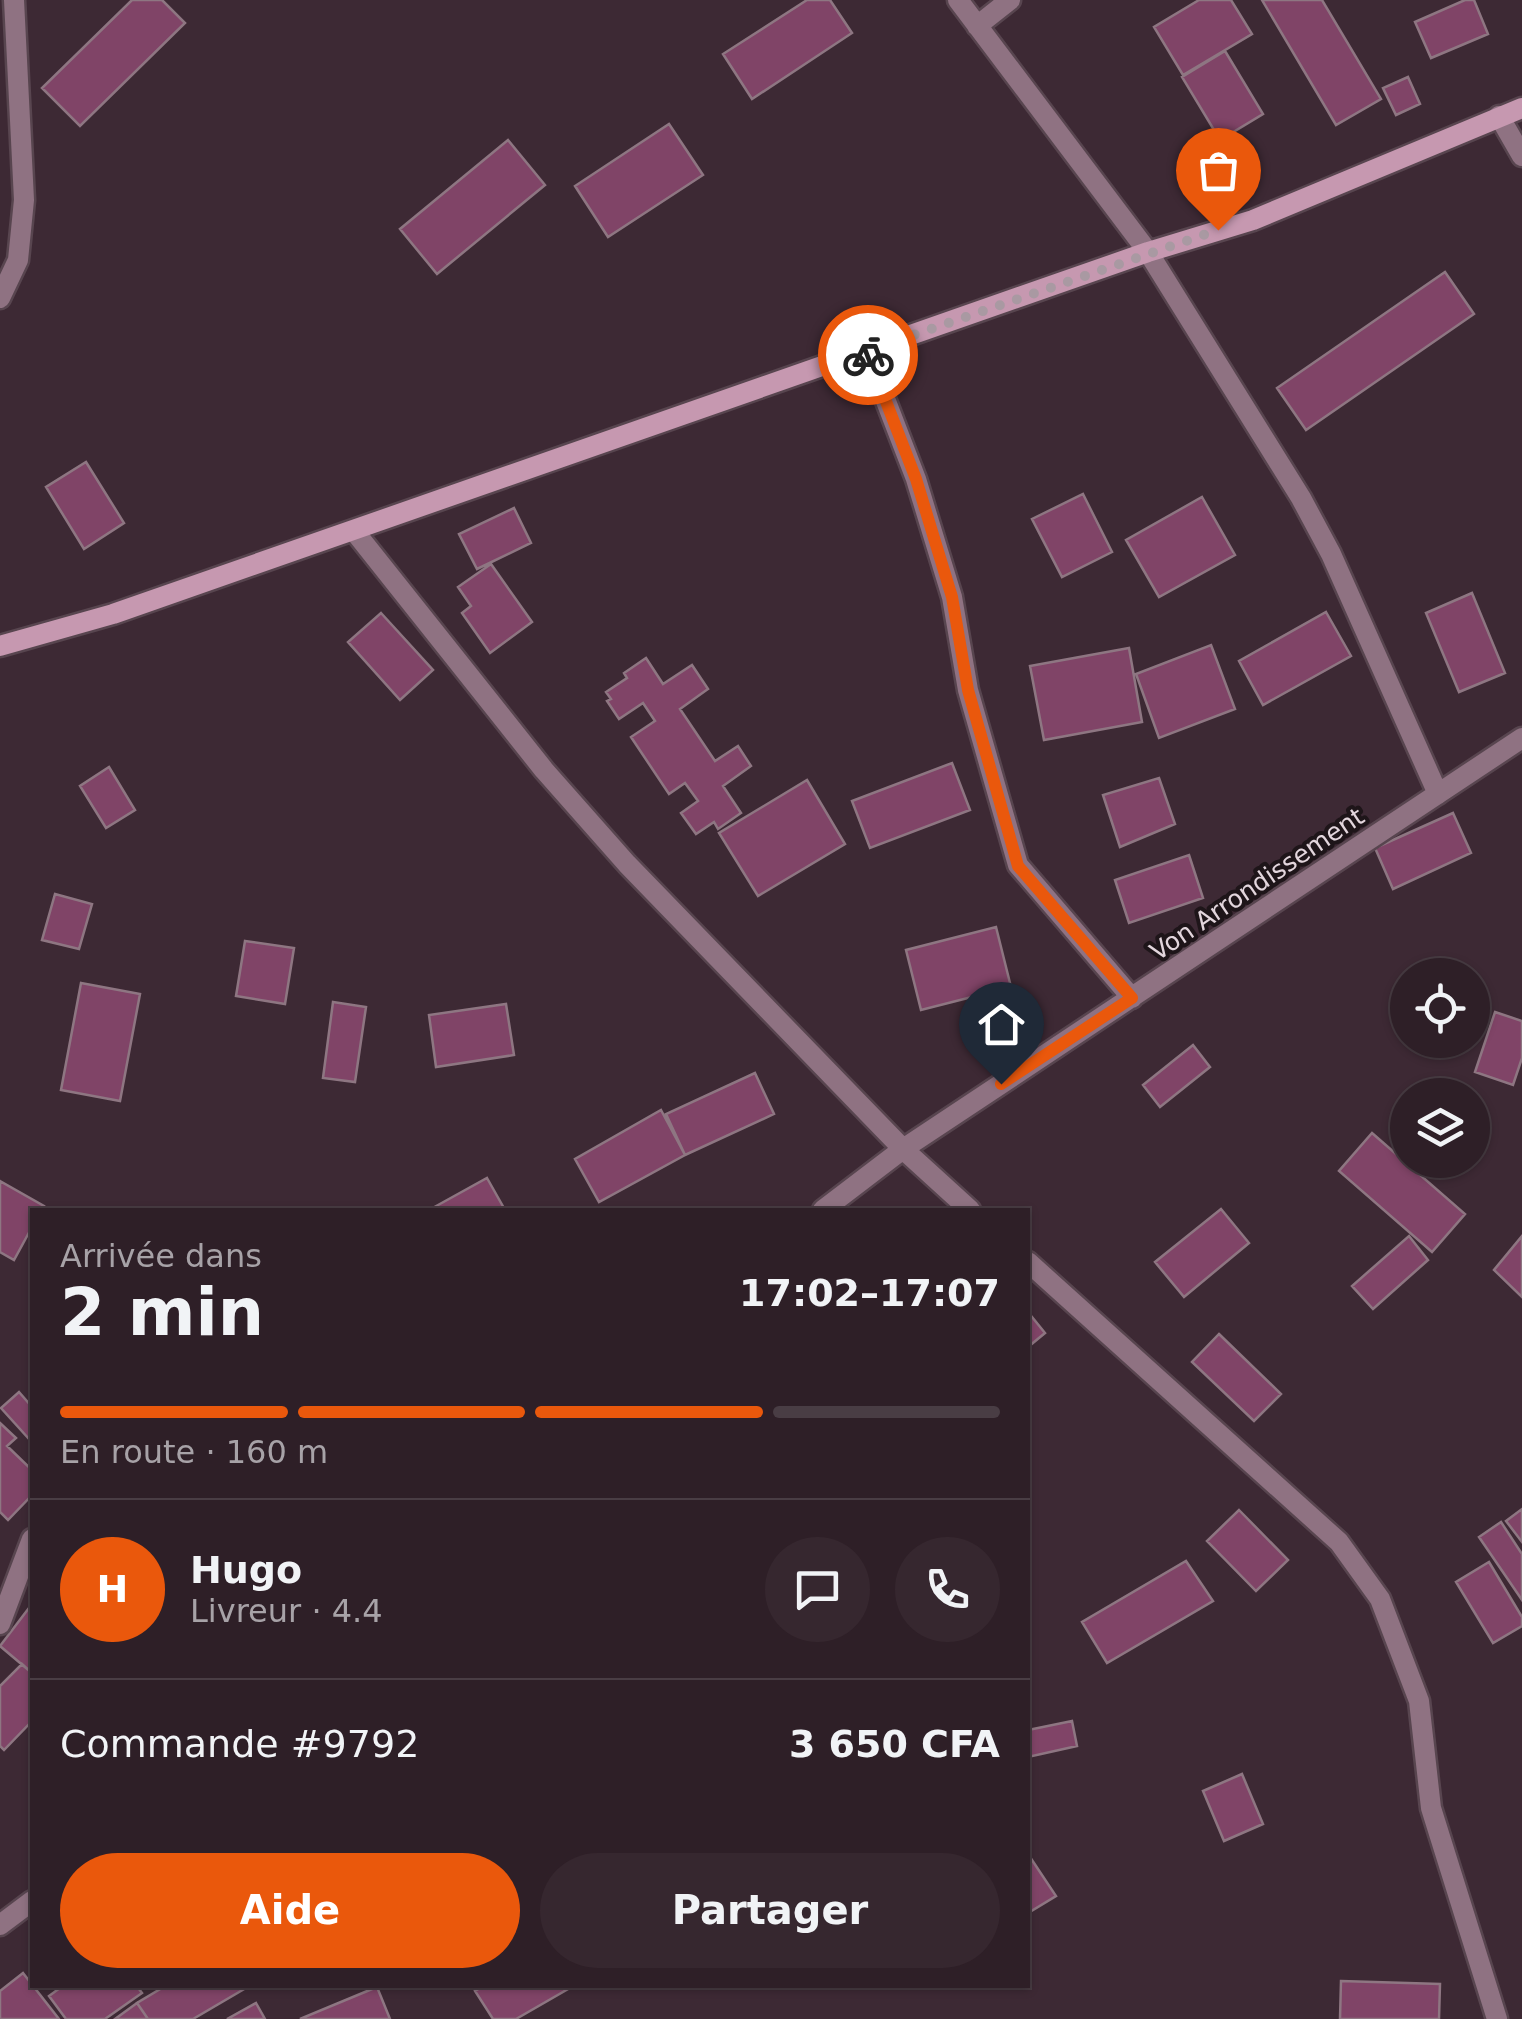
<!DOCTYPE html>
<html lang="fr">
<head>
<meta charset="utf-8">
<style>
  :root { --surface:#2e1f27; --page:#36272f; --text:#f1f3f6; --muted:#a7a2a7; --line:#493d44; --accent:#ea580c }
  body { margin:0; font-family:"DejaVu Sans",sans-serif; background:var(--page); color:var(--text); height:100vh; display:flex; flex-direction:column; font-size:38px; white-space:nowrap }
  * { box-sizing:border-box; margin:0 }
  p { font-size:32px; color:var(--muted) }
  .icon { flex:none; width:55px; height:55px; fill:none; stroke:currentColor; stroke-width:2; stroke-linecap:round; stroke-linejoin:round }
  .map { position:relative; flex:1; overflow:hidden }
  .drawer { position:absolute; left:30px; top:1208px; width:1000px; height:780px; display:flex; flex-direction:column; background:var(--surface); border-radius:0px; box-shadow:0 2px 8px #0004,0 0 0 2px var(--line) }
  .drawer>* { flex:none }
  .tools { position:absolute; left:1390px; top:958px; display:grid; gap:20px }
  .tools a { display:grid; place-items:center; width:100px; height:100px; border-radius:50%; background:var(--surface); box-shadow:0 2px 8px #0004,0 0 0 2px var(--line); font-size:50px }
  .pin { position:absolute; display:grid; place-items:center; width:85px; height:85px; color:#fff; margin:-102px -42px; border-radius:50% 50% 50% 0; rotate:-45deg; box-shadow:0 0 10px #0007 }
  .pin .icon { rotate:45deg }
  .courier { position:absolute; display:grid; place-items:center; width:100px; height:100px; margin:-50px; border:8px solid #ea580c; border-radius:50%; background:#fff; color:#222; box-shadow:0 2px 12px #0007 }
  .headline em { font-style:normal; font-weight:700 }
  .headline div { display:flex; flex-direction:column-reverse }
  .headline { display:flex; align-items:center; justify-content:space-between; height:170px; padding:0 30px }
  h1 { font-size:65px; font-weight:700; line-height:75px }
  .bar { display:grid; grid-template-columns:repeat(4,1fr); gap:15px 10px; align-content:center; height:120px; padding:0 30px }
  .bar i { height:12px; border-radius:8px; background:var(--line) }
  .bar .on { background:var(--accent) }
  .bar p { grid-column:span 4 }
  .line { display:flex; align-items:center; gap:25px; padding:0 30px; border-top:2px solid var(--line) }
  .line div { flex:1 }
  .round { display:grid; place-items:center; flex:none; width:105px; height:105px; border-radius:52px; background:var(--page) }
  .cta { display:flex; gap:20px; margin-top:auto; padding:20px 30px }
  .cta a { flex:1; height:115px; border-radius:60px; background:var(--accent); color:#fff; font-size:40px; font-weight:700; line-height:115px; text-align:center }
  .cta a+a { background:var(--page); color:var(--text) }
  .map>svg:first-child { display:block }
  .building { fill:#804467; stroke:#8e7682; stroke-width:2.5 }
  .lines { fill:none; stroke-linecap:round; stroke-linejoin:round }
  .street-casing { stroke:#58454f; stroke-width:25 }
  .secondary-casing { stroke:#58454f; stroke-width:25 }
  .street { stroke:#8f7282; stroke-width:20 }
  .secondary { stroke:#c698b0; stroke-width:20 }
  .done { stroke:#a999a2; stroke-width:10; stroke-dasharray:0 18 }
  .route { stroke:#ea580c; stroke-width:12 }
  .labels { text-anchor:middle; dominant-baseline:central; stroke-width:8; stroke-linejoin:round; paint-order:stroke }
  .street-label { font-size:25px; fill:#e3d6dd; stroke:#1e1519 }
</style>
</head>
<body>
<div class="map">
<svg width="1522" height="2019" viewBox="0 0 1522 2019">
  <rect width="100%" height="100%" fill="#3d2934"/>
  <!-- building -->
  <path class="building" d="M132 0H162L185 23 80 126 42 88Z
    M807 0H830L852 33 752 99 723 54Z
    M1199 0H1231L1252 34 1183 75 1154 27Z
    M1262 0H1322L1381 99 1336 125Z
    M1465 0H1474L1488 34 1431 58 1415 22Z
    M1225 51 1263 114 1220 140 1182 77Z
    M1408 77 1420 104 1396 115 1383 88Z
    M669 124 703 175 608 237 575 186Z
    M508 140 545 185 437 274 400 229Z
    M1445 272 1474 314 1306 430 1277 388Z
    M86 462 124 523 84 549 46 487Z
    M1083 494 1112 552 1062 577 1032 519Z
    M1202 497 1235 555 1159 597 1126 540Z
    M514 508 531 543 477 569 459 534Z
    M491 564 532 622 490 653 462 613 471 606 458 587Z
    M1472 593 1505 673 1459 692 1426 613Z
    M1326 612 1351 656 1263 705 1239 661Z
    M381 613 433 670 400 700 348 642Z
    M1211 645 1235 709 1159 738 1136 674Z
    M1129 648 1142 722 1044 740 1030 666Z
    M646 658 663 684 692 665 708 689 680 709 715 761 738 746 751 766 723 786 741 813 718 829 714 822 696 834 681 813 698 801 685 783 669 794 631 737 655 721 643 703 619 719 607 701 611 699 606 692 627 678 624 673Z
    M952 763 970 810 870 848 852 801Z
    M109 767 135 810 106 828 80 786Z
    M1159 778 1175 824 1120 847 1103 795Z
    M807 780 845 844 758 896 719 833Z
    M1453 813 1471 853 1393 889 1375 848Z
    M1189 855 1203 898 1129 923 1115 880Z
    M55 894 92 904 79 949 42 940Z
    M996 927 1011 987 921 1010 906 950Z
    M245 941 294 948 285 1004 236 996Z
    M81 983 140 994 120 1101 61 1090Z
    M333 1002 366 1007 355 1082 323 1078Z
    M506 1004 514 1055 436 1067 429 1015Z
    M1495 1012 1522 1021V1058L1513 1085 1475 1072Z
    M1193 1045 1210 1067 1160 1107 1143 1085Z
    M755 1073 774 1114 685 1155 666 1114Z
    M661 1110 685 1155 599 1202 575 1159Z
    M1372 1133 1465 1214 1432 1252 1339 1171Z
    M487 1178 505 1210H429Z
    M0 1181 44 1206 42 1210H32V1227L14 1260 0 1252Z
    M1221 1209 1249 1243 1184 1297 1155 1262Z
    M1409 1236 1428 1260 1373 1309 1352 1286Z
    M1522 1236V1297L1494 1270Z
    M1028 1312 1045 1333 1028 1347Z
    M1219 1334 1281 1394 1254 1421 1192 1362Z
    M19 1392 32 1407V1436L29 1439 1 1408Z
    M0 1423 16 1438 7 1446 32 1470V1495L8 1520 0 1512Z
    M1522 1509V1542L1506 1521Z
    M1239 1510 1288 1560 1256 1591 1207 1541Z
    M1501 1522 1522 1554V1600L1479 1537Z
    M1186 1561 1213 1601 1107 1663 1082 1622Z
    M1489 1562 1522 1617V1626L1493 1643 1456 1582Z
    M32 1604V1673L0 1646Z
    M22 1664 32 1673V1721L4 1750 0 1746V1686Z
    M1072 1721 1077 1746 1028 1757V1730Z
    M1242 1774 1263 1824 1224 1841 1203 1791Z
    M1028 1854 1056 1896 1028 1913Z
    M23 1973 59 2019H0V1991Z
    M1341 1981 1440 1984 1439 2019H1340Z
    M64 1985H136L142 1993 105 2019H66L49 1996Z
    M167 1985H251L193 2019H148L137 2003Z
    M485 1985H575L516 2019H493L475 1991Z
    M377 1987 390 2019H300Z
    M137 2003 148 2019H115Z
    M256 2003 265 2019H227Z"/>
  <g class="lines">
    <defs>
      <path id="street" d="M958 0 1148 252 1301 498 1331 554 1438 794
        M977 26 1010 0
        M1499 116 1522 156
        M0 298 18 260 24 200 14 0
        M867 352 916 479 952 597 968 690 1018 865 1132 998
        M355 532 544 770 627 864 903 1149 970 1210
        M823 1210 903 1149 1522 738
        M1028 1262 1339 1542 1380 1599 1419 1701 1431 1808 1497 2019
        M0 1624 32 1539
        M0 1925 32 1901"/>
      <path id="secondary" d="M0 646 113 614 1148 252 1253 220 1522 108"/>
    </defs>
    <!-- street casing -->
    <use href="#street" class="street-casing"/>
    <!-- secondary casing -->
    <use href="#secondary" class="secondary-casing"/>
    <!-- street -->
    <use href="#street" class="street"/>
    <!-- secondary -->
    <use href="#secondary" class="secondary"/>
  </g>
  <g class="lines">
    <!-- done -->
    <path class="done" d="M868 355 867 352 902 339 1218 230"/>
    <!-- route -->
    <path class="route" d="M868 355 916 479 952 597 968 690 1018 866 1132 998 1001 1084"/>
  </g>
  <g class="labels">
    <!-- street labels -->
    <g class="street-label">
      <text transform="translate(1257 884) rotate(-34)">Von Arrondissement</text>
    </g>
  </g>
</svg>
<div class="tools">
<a><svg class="icon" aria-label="locate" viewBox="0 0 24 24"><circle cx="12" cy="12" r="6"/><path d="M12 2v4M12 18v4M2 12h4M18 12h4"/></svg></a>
<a><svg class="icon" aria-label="layers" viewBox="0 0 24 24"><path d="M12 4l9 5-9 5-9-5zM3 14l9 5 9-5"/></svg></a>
</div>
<div class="pin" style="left:1218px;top:230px;background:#ea580c"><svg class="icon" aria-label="bag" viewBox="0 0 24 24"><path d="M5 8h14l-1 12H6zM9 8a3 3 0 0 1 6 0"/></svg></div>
<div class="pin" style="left:1001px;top:1084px;background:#1f2937"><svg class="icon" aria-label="home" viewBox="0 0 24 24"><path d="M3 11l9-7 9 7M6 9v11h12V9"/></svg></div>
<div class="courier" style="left:868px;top:355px"><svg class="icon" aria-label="bike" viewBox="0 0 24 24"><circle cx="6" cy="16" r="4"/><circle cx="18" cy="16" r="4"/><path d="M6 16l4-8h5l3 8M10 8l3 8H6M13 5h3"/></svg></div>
<section class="drawer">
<div class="headline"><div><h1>2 min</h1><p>Arrivée dans</p></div><em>17:02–17:07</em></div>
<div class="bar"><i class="on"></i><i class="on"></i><i class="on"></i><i></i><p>En route · 160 m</p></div>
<div class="line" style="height:180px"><b class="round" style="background:var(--accent);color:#fff">H</b><div><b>Hugo</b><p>Livreur · 4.4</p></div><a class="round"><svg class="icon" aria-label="chat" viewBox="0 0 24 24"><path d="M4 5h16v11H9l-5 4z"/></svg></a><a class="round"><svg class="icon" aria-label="phone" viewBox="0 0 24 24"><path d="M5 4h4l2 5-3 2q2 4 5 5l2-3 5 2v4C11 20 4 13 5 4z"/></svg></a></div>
<div class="line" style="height:130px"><div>Commande #9792</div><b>3 650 CFA</b></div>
<div class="cta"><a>Aide</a><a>Partager</a></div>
</section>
</div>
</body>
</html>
